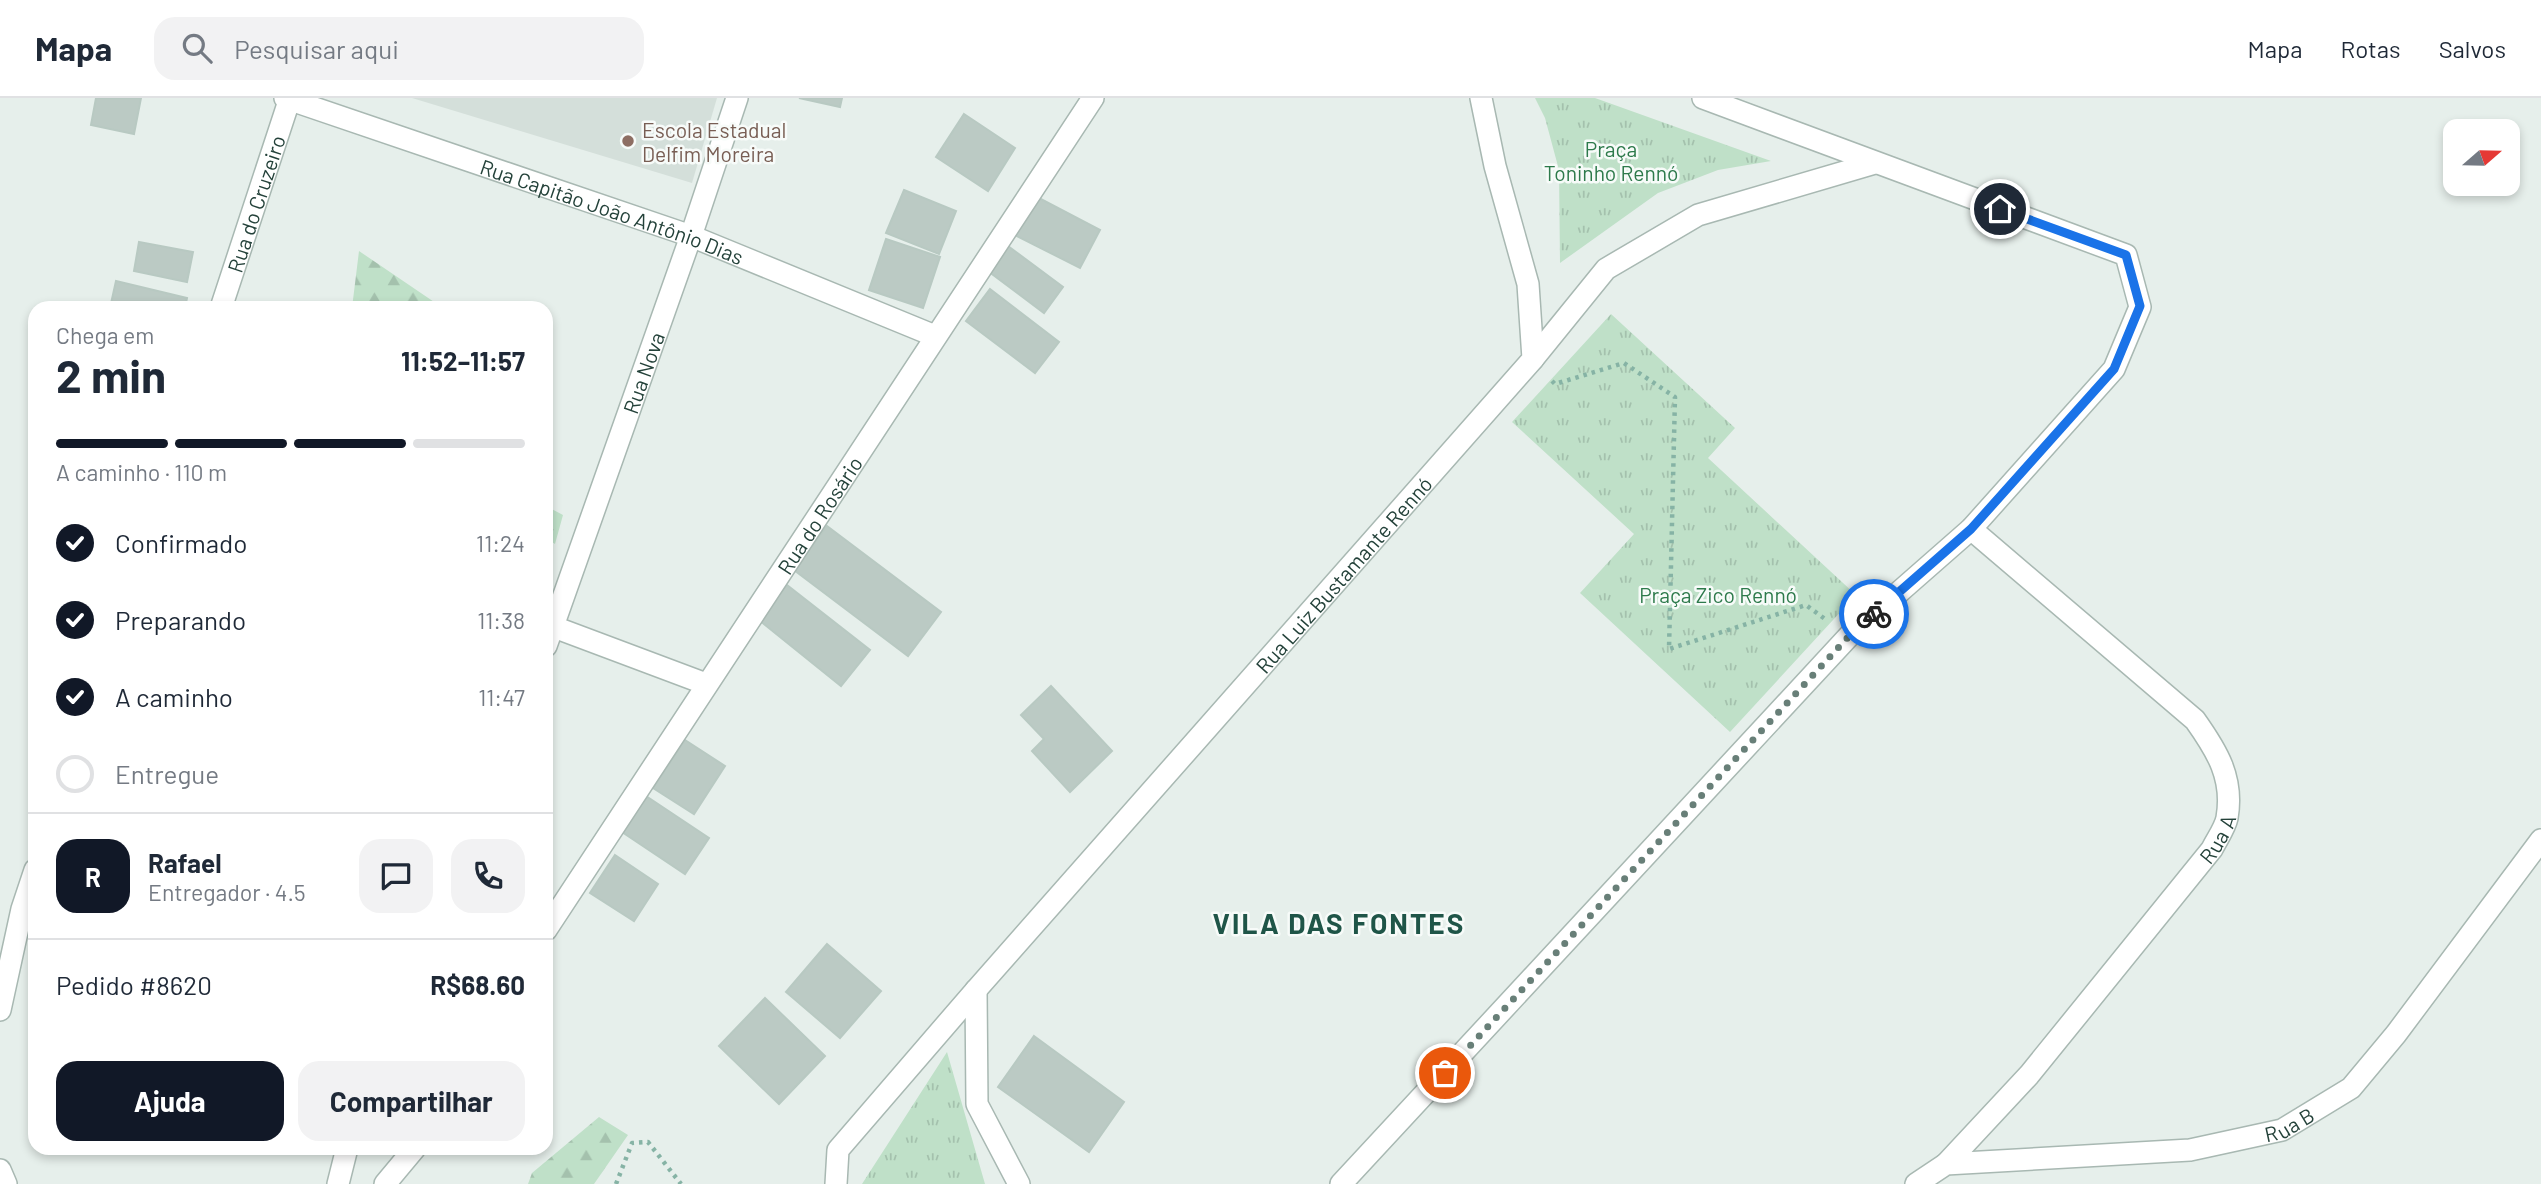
<!DOCTYPE html>
<html lang="pt">
<head>
<meta charset="utf-8">
<style>
  :root { --surface:#fff; --page:#f2f2f3; --text:#1f2937; --muted:#747a83; --line:#e0e1e3; --accent:#111827 }
  body { margin:0; font-family:Barlow,sans-serif; background:var(--page); color:var(--text); height:100vh; display:flex; flex-direction:column; font-size:26px; white-space:nowrap }
  * { box-sizing:border-box; margin:0 }
  p { font-size:23px; color:var(--muted) }
  .icon { flex:none; width:38px; height:38px; fill:none; stroke:currentColor; stroke-width:2; stroke-linecap:round; stroke-linejoin:round }
  .map { position:relative; flex:1; overflow:hidden }
  .details { position:absolute; left:28px; top:203px; width:525px; height:854px; display:flex; flex-direction:column; background:var(--surface); border-radius:21px; box-shadow:0 4px 10px #0003 }
  .details>* { flex:none }
  .needle { width:46px; rotate:70deg }
  .tools { position:absolute; left:2443px; top:21px; display:grid; gap:14px }
  .tools a { display:grid; place-items:center; width:77px; height:77px; border-radius:14px; background:var(--surface); box-shadow:0 4px 10px #0003; font-size:35px }
  .pin { position:absolute; display:grid; place-items:center; width:60px; height:60px; color:#fff; margin:-30px; border:4px solid #fff; border-radius:50%; box-shadow:0 2px 7px #0007 }
  .courier { position:absolute; display:grid; place-items:center; width:70px; height:70px; margin:-35px; border:5px solid #1a73e8; border-radius:50%; background:#fff; color:#222; box-shadow:0 2px 9px #0007 }
  .head em { font-style:normal; font-weight:700 }
  .head div { display:flex; flex-direction:column-reverse }
  .head { display:flex; align-items:center; justify-content:space-between; height:119px; padding:0 28px }
  h1 { font-size:46px; font-weight:700; line-height:52px }
  .bar { display:grid; grid-template-columns:repeat(4,1fr); gap:10px 7px; align-content:center; height:84px; padding:0 28px }
  .bar i { height:9px; border-radius:5px; background:var(--line) }
  .bar .on { background:var(--accent) }
  .bar p { grid-column:span 4 }
  .line { display:flex; align-items:center; gap:18px; padding:0 28px; border-top:2px solid var(--line) }
  .line div { flex:1 }
  .round { display:grid; place-items:center; flex:none; width:74px; height:74px; border-radius:21px; background:var(--page) }
  ol { padding:0 28px; list-style:none }
  li { display:flex; align-items:center; gap:21px; height:77px }
  li p { margin-inline-start:auto }
  li .icon { padding:7px; border-radius:50%; background:var(--accent); color:#fff; stroke-width:4 }
  li:last-child { color:var(--muted) }
  li i { width:38px; height:38px; border:4px solid var(--line); border-radius:50% }
  .button { display:flex; gap:14px; margin-top:auto; padding:14px 28px }
  .button a { flex:1; height:80px; border-radius:21px; background:var(--accent); color:#fff; font-size:28px; font-weight:700; line-height:80px; text-align:center }
  .button a+a { background:var(--page); color:var(--text) }
  header { display:flex; align-items:center; gap:42px; box-sizing:border-box; height:98px; padding:0 35px; background:var(--surface); border-bottom:2px solid var(--line) }
  header strong { font-size:33px }
  nav { display:flex; gap:38px; margin-inline-start:auto; font-size:24px }
  .search { width:490px; height:63px; background:var(--page); display:flex; align-items:center; gap:18px; box-sizing:border-box; padding:0 24px; border-radius:21px; color:var(--muted); font-size:26px }
  .map>svg:first-child { display:block }
  .built { fill:#d4dfda }
  .forest { fill:url(#forest-firs) }
  .park { fill:url(#park-tufts) }
  .building { fill:#bbcac4; stroke:#b8c9c2; stroke-width:2 }
  .lines { fill:none; stroke-linecap:round; stroke-linejoin:round }
  .minor-casing { stroke:#a8b8b2; stroke-width:24 }
  .path { stroke:#86b3a5; stroke-width:4.5; stroke-dasharray:3.5 5; stroke-linecap:butt }
  .minor { stroke:#fff; stroke-width:21 }
  .done { stroke:#687f78; stroke-width:7; stroke-dasharray:0 12.6 }
  .route { stroke:#1a73e8; stroke-width:9 }
  .education-dot { fill:#8d6e63; stroke:#f7fbf9; stroke-width:2.5 }
  .labels { text-anchor:middle; dominant-baseline:central; stroke-width:5; stroke-linejoin:round; paint-order:stroke }
  .education-label { font-size:21px; fill:#785e54; stroke:#f7fbf9; text-anchor:start }
  .park-label { font-size:21px; fill:#2d7a4b; stroke:#f7fbf9 }
  .street-label { font-size:21px; fill:#24423a; stroke:#f7fbf9 }
  .district-label { font-size:28px; font-weight:bold; letter-spacing:2px; fill:#1f5548; stroke:#f7fbf9 }
</style>
</head>
<body>
<header>
<strong>Mapa</strong>
<div class="search"><svg class="icon" aria-label="search" viewBox="0 0 24 24"><circle cx="10" cy="10" r="6"/><path d="M15 15l6 6"/></svg>Pesquisar aqui</div>
<nav><a>Mapa</a><a>Rotas</a><a>Salvos</a></nav>
</header>
<div class="map">
<svg width="2541" height="1086" viewBox="0 0 2541 1086">
  <defs>
    <pattern id="forest-firs" width="22" height="20" patternUnits="userSpaceOnUse" patternTransform="scale(1.75)"><rect width="22" height="20" fill="#bfe0c8"/><path d="M5 1l3.5 6h-7zM16 11l3.5 6h-7z" fill="#a4c1ad"/></pattern>
    <pattern id="park-tufts" width="24" height="20" patternUnits="userSpaceOnUse" patternTransform="scale(1.75)"><rect width="24" height="20" fill="#bfe0c8"/><path d="M3 7l-1-3M5 7V3M7 7l1-3M15 17l-1-3M17 17v-4M19 17l1-3" fill="none" stroke="#a4c1ad"/></pattern>
  </defs>
  <rect width="100%" height="100%" fill="#e6efeb"/>
  <!-- built -->
  <path class="built" d="M412 0H717L692 85Z"/>
  <!-- forest -->
  <path class="forest" d="M359 153 443 210H352Z
    M546 408 563 417 555 446 546 440Z
    M599 1019 628 1037 594 1086H528L532 1075Z"/>
  <!-- park -->
  <path class="park" d="M1535 0H1595L1771 63 1718 72 1658 95 1560 165 1559 72 1545 20Z
    M1611 216 1735 330 1708 360 1856 497 1730 634 1580 495 1634 436 1512 324Z
    M947 954 985 1086H862Z"/>
  <!-- building -->
  <path class="building" d="M96 0H141L134 36 91 27Z
    M799 0H842L840 9Z
    M964 16 1015 50 988 93 936 59Z
    M904 92 956 113 939 156 886 135Z
    M1035 98 1100 132 1080 170 1015 137Z
    M886 141 940 159 923 210 869 192Z
    M139 144 193 154 187 184 134 173Z
    M1008 148 1063 189 1044 215 988 173Z
    M116 183 187 200 185 210H110Z
    M990 191 1059 244 1035 275 966 223Z
    M827 428 941 514 908 558 794 472Z
    M787 487 870 552 841 588 759 522Z
    M1051 588 1112 653 1070 694 1032 653 1044 641 1021 617Z
    M685 642 725 668 694 716 653 690Z
    M646 698 709 740 685 776 622 734Z
    M615 757 658 786 634 823 590 795Z
    M827 846 881 893 840 940 786 894Z
    M765 900 825 958 779 1006 719 948Z
    M1034 938 1124 1004 1089 1054 998 989Z"/>
  <g class="lines">
    <defs>
      <g id="minor">
        <path id="s1" d="M285 0 691 138 935 238"/>
        <path id="s2" d="M221 210 290 0"/>
        <path d="M1533 261 1606 171 1698 117 1875 65"/>
        <path d="M546 526 706 586"/>
        <path id="s3" d="M546 548 691 138 737 0"/>
        <path id="s4" d="M546 832 1093 0"/>
        <path d="M976 892 977 1006 1019 1086"/>
        <path d="M0 912 22 811 35 772"/>
        <path id="s5" d="M1946 1066 2029 977 2212 751C2217 741 2225 730 2227 720 2234 680 2217 653 2195 622L1971 431"/>
        <path d="M0 1072 6 1086"/>
        <path d="M338 1086 347 1050"/>
        <path d="M385 1086 415 1050"/>
        <path id="s6" d="M836 1086 838 1052 976 892 1533 261 1528 186 1495 68 1481 0"/>
        <path d="M1341 1086 1849 538 1971 431 2114 271 2140 209 2126 157 1703 0"/>
        <path id="s7" d="M1916 1086 1946 1066 2190 1052 2282 1032 2351 990 2396 936 2541 742"/>
      </g>
    </defs>
    <!-- minor casing -->
    <use href="#minor" class="minor-casing"/>
    <!-- path -->
    <path class="path" d="M1552 283 1555 286 1624 265 1675 299 1669 551 1806 507 1825 521
      M616 1086 632 1045 648 1044 681 1086"/>
    <!-- minor -->
    <use href="#minor" class="minor"/>
  </g>
  <g class="lines">
    <!-- done -->
    <path class="done" d="M1445 975 1849 538 1874 516"/>
    <!-- route -->
    <path class="route" d="M1874 516 1971 431 2114 271 2140 208 2126 157 2000 111"/>
  </g>
  <!-- markers -->
  <circle class="education-dot" cx="628" cy="43" r="7"/>
  <g class="labels">
    <!-- education labels -->
    <g class="education-label">
      <text x="642" y="31">Escola Estadual<tspan x="642" dy="24">Delfim Moreira</tspan></text>
    </g>
    <!-- park labels -->
    <g class="park-label">
      <text x="1611" y="50">Praça<tspan x="1611" dy="24">Toninho Rennó</tspan></text>
      <text x="1718" y="496">Praça Zico Rennó</text>
    </g>
    <!-- street labels -->
    <g class="street-label">
      <text stroke="none"><textPath href="#s2" startOffset="110">Rua do Cruzeiro</textPath></text>
      <text stroke="none"><textPath href="#s1" startOffset="346">Rua Capitão João Antônio Dias</textPath></text>
      <text stroke="none"><textPath href="#s3" startOffset="290">Rua Nova</textPath></text>
      <text stroke="none"><textPath href="#s4" startOffset="497">Rua do Rosário</textPath></text>
      <text stroke="none"><textPath href="#s6" startOffset="800">Rua Luiz Bustamante Rennó</textPath></text>
      <text stroke="none"><textPath href="#s5" startOffset="424">Rua A</textPath></text>
      <text stroke="none"><textPath href="#s7" startOffset="383">Rua B</textPath></text>
    </g>
    <!-- district labels -->
    <g class="district-label">
      <text x="1339" y="825">VILA DAS FONTES</text>
    </g>
  </g>
</svg>
<div class="tools">
<a><svg class="needle" viewBox="-14 -14 28 28"><path d="M0-13l5 13h-10z" fill="#e53935"/><path d="M0 13l5-13h-10z" fill="#747a83"/></svg></a>
</div>
<div class="pin" style="left:1445px;top:975px;background:#ea580c"><svg class="icon" aria-label="bag" viewBox="0 0 24 24"><path d="M5 8h14l-1 12H6zM9 8a3 3 0 0 1 6 0"/></svg></div>
<div class="pin" style="left:2000px;top:111px;background:#1f2937"><svg class="icon" aria-label="home" viewBox="0 0 24 24"><path d="M3 11l9-7 9 7M6 9v11h12V9"/></svg></div>
<div class="courier" style="left:1874px;top:516px"><svg class="icon" aria-label="bike" viewBox="0 0 24 24"><circle cx="6" cy="16" r="4"/><circle cx="18" cy="16" r="4"/><path d="M6 16l4-8h5l3 8M10 8l3 8H6M13 5h3"/></svg></div>
<section class="details">
<div class="head"><div><h1>2 min</h1><p>Chega em</p></div><em>11:52–11:57</em></div>
<div class="bar"><i class="on"></i><i class="on"></i><i class="on"></i><i></i><p>A caminho · 110 m</p></div>
<ol>
<li><svg class="icon" aria-label="check" viewBox="0 0 24 24"><path d="M5 12l5 5 9-10"/></svg>Confirmado<p>11:24</p></li>
<li><svg class="icon" aria-label="check" viewBox="0 0 24 24"><path d="M5 12l5 5 9-10"/></svg>Preparando<p>11:38</p></li>
<li><svg class="icon" aria-label="check" viewBox="0 0 24 24"><path d="M5 12l5 5 9-10"/></svg>A caminho<p>11:47</p></li>
<li><i></i>Entregue</li>
</ol>
<div class="line" style="height:126px"><b class="round" style="background:var(--accent);color:#fff">R</b><div><b>Rafael</b><p>Entregador · 4.5</p></div><a class="round"><svg class="icon" aria-label="chat" viewBox="0 0 24 24"><path d="M4 5h16v11H9l-5 4z"/></svg></a><a class="round"><svg class="icon" aria-label="phone" viewBox="0 0 24 24"><path d="M5 4h4l2 5-3 2q2 4 5 5l2-3 5 2v4C11 20 4 13 5 4z"/></svg></a></div>
<div class="line" style="height:91px"><div>Pedido #8620</div><b>R$68.60</b></div>
<div class="button"><a>Ajuda</a><a>Compartilhar</a></div>
</section>
</div>
</body>
</html>
